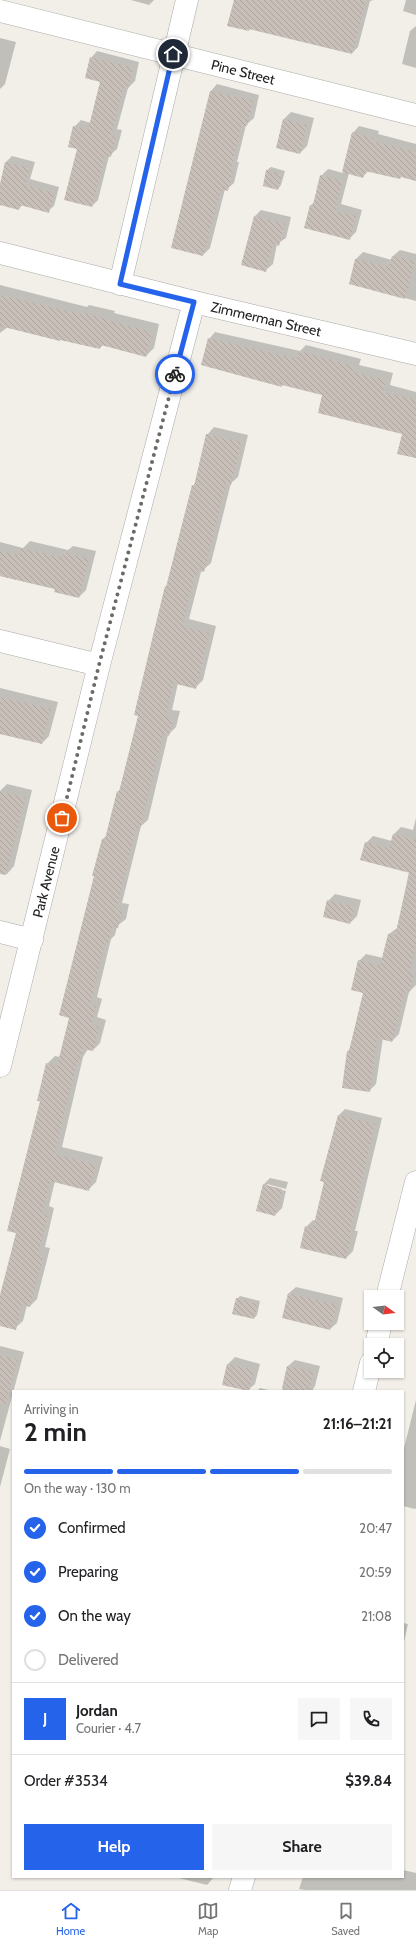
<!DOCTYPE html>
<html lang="en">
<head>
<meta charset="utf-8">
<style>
  :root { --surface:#fff; --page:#f6f6f6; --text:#202124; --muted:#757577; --line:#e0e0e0; --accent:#2563eb }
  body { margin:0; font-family:Cabin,sans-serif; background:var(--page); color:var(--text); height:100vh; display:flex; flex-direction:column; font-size:15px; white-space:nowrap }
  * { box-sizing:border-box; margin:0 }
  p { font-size:13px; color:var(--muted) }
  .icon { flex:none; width:22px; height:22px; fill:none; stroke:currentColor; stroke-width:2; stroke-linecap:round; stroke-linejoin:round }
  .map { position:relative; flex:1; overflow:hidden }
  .sheet { position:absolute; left:12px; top:1390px; width:392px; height:488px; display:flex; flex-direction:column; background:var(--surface); border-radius:0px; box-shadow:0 1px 3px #0004 }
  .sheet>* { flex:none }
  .needle { width:26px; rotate:104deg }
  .fabs { position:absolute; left:364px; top:1290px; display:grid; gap:8px }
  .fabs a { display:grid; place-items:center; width:40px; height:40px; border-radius:0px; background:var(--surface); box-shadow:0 1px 3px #0004; font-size:20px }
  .pin { position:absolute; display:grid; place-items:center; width:34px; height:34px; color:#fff; margin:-17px; border:2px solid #fff; border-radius:50%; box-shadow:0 1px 4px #0007 }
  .courier { position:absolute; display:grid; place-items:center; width:40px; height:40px; margin:-20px; border:3px solid #2563eb; border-radius:50%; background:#fff; color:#222; box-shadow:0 1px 5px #0007 }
  .headline em { font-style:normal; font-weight:800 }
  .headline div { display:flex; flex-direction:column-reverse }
  .headline { display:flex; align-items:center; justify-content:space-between; height:68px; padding:0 12px }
  h1 { font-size:26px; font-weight:800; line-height:30px }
  .bar { display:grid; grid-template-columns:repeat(4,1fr); gap:6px 4px; align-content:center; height:48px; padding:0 12px }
  .bar i { height:5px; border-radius:3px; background:var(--line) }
  .bar .selected { background:var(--accent) }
  .bar p { grid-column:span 4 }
  .line { display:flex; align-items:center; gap:10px; padding:0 12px; border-top:1px solid var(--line) }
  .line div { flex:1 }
  .round { display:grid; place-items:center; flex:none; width:42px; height:42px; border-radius:0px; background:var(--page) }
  ol { padding:0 12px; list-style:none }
  li { display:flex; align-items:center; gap:12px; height:44px }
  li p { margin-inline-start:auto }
  li .icon { padding:4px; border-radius:50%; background:var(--accent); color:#fff; stroke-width:4 }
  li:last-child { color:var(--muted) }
  li i { width:22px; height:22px; border:2px solid var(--line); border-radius:50% }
  .primary-button { display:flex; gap:8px; margin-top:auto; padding:8px 12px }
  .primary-button a { flex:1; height:46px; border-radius:0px; background:var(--accent); color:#fff; font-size:16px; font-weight:800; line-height:46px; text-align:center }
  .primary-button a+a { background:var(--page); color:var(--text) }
  .tabs { display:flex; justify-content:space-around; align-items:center; height:56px; border-top:1px solid var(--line); background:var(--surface); font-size:11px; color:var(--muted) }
  .tabs a { display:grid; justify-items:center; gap:2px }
  .tabs .selected { color:var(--accent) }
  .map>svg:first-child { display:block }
  .shadow { fill:#0003 }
  .building { fill:url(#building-back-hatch) }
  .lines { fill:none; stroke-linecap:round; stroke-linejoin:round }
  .minor-casing { stroke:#a9a9a9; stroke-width:23 }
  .minor { stroke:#fff; stroke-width:22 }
  .done { stroke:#6b6a68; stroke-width:4; stroke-dasharray:0 7.2 }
  .route { stroke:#2563eb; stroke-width:5 }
  .labels { text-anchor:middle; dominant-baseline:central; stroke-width:3; stroke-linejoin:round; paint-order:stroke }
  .street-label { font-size:14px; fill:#222; stroke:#fff }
</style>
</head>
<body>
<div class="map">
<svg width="416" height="1890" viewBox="0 0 416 1890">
  <defs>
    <pattern id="building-back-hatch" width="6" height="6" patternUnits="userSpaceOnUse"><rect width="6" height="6" fill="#c7bfb8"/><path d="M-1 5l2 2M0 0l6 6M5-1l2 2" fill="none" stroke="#aba49e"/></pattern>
  </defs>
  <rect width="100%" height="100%" fill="#f2efe9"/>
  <!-- shadow -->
  <path class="shadow" d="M131 0H154L149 5Z
    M235 0H374L370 1 358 47 352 53 251 28 249 30Z
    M406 0H416V15L403 11Z
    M416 26V68L402 64 410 31Z
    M0 38 16 42 5 84 0 89Z
    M97 51 139 62 135 81 128 88 117 129 122 130 117 149 109 156 98 200 92 206 74 127 81 120 91 123 101 81 91 58Z
    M217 84 259 95 254 118 246 125 237 162H239L234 183 227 189H225L210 248 203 255 172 247 211 91Z
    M291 112 314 118 307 146 300 153 277 147 284 119Z
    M359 126 379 131 378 134 416 144V180L402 176 400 178 369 170 363 177 349 173 341 204 362 210 356 232 349 239 311 205 314 202 321 176 328 169 343 173 353 133Z
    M12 156 35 162 30 179 59 187 54 206 48 211 23 204 19 209 0 204V188L6 162Z
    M271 167 285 171 281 185 278 189 267 170Z
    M261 210 291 217 286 238 277 244 273 264 266 270 255 216Z
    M400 250 416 254V301L350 283 356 259 363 252 392 260 393 256Z
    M0 285 87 307 89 305 115 311 114 313 159 324 154 348 146 356 103 345 100 348 8 327 0 333Z
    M215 332 300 351 306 345 361 359 359 365 393 373 390 385 416 392V456L403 433 209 339Z
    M214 427 248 435 238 477 231 483 211 563 201 572 189 619 216 626 203 680 195 688 178 683 172 710 180 711 176 727 168 735 148 820 141 826 122 903 129 904 126 919 117 926 115 935 111 939 97 997 102 999 97 1017 106 1020 100 1043 93 1050 88 1049 83 1057 62 1147 103 1157 96 1182 89 1189 55 1181 49 1206 54 1208 45 1247 50 1248 37 1299 30 1306 27 1305 23 1321 15 1328 0 1325V1300L17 1232 47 1064 55 1056 60 1057 70 1017 103 839 107 835 118 792 120 789 139 715 166 587 168 584 193 486 196 482 207 435Z
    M30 541 68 550 73 546 96 551 86 590 79 597 56 589 0 576V542L23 548Z
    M0 688 58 702 49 736 42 743 0 733Z
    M7 784 32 790 14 866 7 874 0 872V791Z
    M416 818V985L409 992 399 1034 392 1041 383 1038 376 1084 369 1091 348 1051 350 1048 364 992 359 961 366 954 383 958 389 934 397 928 409 872 366 843 373 836 392 841 394 834 401 827 413 830Z
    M335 894 361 900 357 916 350 923 328 901Z
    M345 1109 382 1118 355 1231H358L353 1251 346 1258 306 1227 313 1220 316 1221 339 1115Z
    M270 1178 288 1182 286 1189 267 1184V1186L286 1191 282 1208 275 1215 263 1185Z
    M296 1287 343 1298 337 1323 330 1329 289 1293Z
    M240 1296 260 1301 257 1315 254 1318 237 1299Z
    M0 1346 24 1352 0 1441Z
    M235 1357 260 1364 255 1384 248 1390 223 1384 228 1364Z
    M295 1360 320 1366 315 1386 312 1391H282L288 1366Z
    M260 1388 273 1391H257Z
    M416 1400V1508L415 1509 403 1506V1452Z
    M0 1446 10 1449 0 1487Z
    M403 1623 408 1624 403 1646Z
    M403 1870 416 1873V1890H305L299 1889 303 1877H403Z
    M175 1877H214L207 1885Z"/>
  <!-- building -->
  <path class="building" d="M234 0H366L352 54 249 29V31L227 26Z
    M90 57 133 68 128 89 123 88 111 136 116 137 111 157 105 156 92 207 64 200 77 149 68 147 73 126 88 130 100 82 85 78Z
    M210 91 253 101 247 126 242 125 231 168 233 169 228 191 221 189 203 256 171 248Z
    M283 119 307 125 300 154 276 148Z
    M352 132 373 138 372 141 416 152V181L401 177 400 179 365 171 363 178 342 172Z
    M5 162 30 168 25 185 54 193 49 213 20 205 19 210 0 205V184Z
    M266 170 282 174 278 190 263 186Z
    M320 175 342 181 335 211 356 216 350 240 304 228 310 205H313Z
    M254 216 285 224 279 246 273 244 266 272 241 265Z
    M392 256 415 261 405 299 349 284 355 259 389 267Z
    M0 295 80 314V312L107 319V320L152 332 146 357 101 345 100 349 60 340V341L0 326Z
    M208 338 297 359 299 351 354 366 353 372 386 380 383 392 416 400V458L397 454 402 434 318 413 322 395 282 385V387L201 365Z
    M206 434 241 442 231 485 226 484 204 572 198 570 196 578H194L182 626 209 633 196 689 173 683 166 717 173 719 169 736 163 734 140 829 136 828 116 910 122 912 118 928 112 926 108 944 105 943 90 1005 96 1006 91 1025 99 1027 93 1051 83 1049 80 1062H77L60 1131 55 1154 96 1165 89 1191 50 1181 42 1214 48 1215 38 1254 43 1256 30 1307 22 1305 16 1330 0 1326V1295L16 1233 7 1231 40 1101H37L46 1063 57 1066 69 1018 59 1015 94 876H92L102 839H105L117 791 119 792 138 716 134 715 155 627 165 586 166 587 192 485 194 486Z
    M21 548 63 558 64 552 89 559 79 598 54 592 55 589 0 576V551L19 556Z
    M0 697 51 709 42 744 0 734Z
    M0 791 25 798 6 875 0 874Z
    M393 834 416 840V946L409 973 414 974 409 993 405 992 392 1042 377 1038 370 1092 342 1088 347 1051H349L363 993 351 990 358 960 380 966 388 934 395 936 410 873 360 860 365 842 389 848Z
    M327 900 355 907 350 924 323 917Z
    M338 1115 375 1124 349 1237 351 1238 346 1259 300 1248 305 1226 313 1228 324 1182 320 1181Z
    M263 1184 282 1189 275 1216 256 1211Z
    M288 1293 337 1305 330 1330 282 1318Z
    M236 1298 258 1304 254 1319 232 1314Z
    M0 1355 17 1360 6 1405 0 1404Z
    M227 1364 254 1370 249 1391 222 1385Z
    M287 1366 314 1372 309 1391H296L282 1388Z"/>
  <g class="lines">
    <defs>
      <path id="minor" d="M0 11 416 115
        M0 253 194 302 416 354
        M120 284 187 0
        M0 641 99 665
        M0 932 32 940
        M0 1066 99 665 194 302
        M387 1297 416 1182
        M376 1345 381 1323
        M364 1391 371 1363
        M240 1890 244 1877"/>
    </defs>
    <!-- minor casing -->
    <use href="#minor" class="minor-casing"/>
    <!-- minor -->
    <use href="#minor" class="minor"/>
  </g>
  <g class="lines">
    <!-- done -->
    <path class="done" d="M62 818 99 665 175 374"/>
    <!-- route -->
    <path class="route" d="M173 54 120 284 194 302 175 374"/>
  </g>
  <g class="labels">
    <!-- street labels -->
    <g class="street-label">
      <text transform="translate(243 72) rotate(14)">Pine Street</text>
      <text transform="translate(266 319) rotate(13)">Zimmerman Street</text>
      <text transform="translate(46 882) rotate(-76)">Park Avenue</text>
    </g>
  </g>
</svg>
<div class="fabs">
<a><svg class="needle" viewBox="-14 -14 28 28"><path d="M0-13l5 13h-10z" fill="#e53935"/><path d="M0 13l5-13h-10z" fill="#757577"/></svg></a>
<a><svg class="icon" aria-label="locate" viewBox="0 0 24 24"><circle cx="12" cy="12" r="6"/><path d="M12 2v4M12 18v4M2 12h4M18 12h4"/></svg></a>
</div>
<div class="pin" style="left:62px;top:818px;background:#ea580c"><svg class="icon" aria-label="bag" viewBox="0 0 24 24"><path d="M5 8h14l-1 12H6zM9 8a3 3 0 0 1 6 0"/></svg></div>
<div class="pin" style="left:173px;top:54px;background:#1f2937"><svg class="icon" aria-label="home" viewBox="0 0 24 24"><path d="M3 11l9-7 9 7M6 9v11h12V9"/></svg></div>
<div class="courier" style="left:175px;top:374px"><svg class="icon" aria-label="bike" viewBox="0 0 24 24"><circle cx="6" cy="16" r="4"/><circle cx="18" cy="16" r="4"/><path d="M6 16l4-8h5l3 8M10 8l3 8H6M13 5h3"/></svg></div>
<section class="sheet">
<div class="headline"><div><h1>2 min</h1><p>Arriving in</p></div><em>21:16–21:21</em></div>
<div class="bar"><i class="selected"></i><i class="selected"></i><i class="selected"></i><i></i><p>On the way · 130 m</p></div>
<ol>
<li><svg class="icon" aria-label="check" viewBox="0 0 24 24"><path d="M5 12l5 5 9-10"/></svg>Confirmed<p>20:47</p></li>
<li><svg class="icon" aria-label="check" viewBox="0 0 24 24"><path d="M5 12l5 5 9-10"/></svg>Preparing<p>20:59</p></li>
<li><svg class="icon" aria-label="check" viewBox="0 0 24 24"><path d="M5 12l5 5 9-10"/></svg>On the way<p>21:08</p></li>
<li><i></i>Delivered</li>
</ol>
<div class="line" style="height:72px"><b class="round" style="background:var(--accent);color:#fff">J</b><div><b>Jordan</b><p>Courier · 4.7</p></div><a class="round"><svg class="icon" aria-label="chat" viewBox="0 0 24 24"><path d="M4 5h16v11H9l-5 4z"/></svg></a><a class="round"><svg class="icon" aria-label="phone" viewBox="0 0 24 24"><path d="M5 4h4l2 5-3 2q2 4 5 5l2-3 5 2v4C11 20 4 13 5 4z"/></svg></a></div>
<div class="line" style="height:52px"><div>Order #3534</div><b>$39.84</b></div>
<div class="primary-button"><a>Help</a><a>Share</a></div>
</section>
</div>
<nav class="tabs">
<a class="selected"><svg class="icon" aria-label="home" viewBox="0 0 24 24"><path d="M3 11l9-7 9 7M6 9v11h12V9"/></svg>Home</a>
<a><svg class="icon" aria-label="map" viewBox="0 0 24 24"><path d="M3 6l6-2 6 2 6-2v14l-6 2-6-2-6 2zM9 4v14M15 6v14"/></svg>Map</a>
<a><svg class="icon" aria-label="saved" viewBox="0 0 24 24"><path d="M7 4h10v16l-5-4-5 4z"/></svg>Saved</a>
</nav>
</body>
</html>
